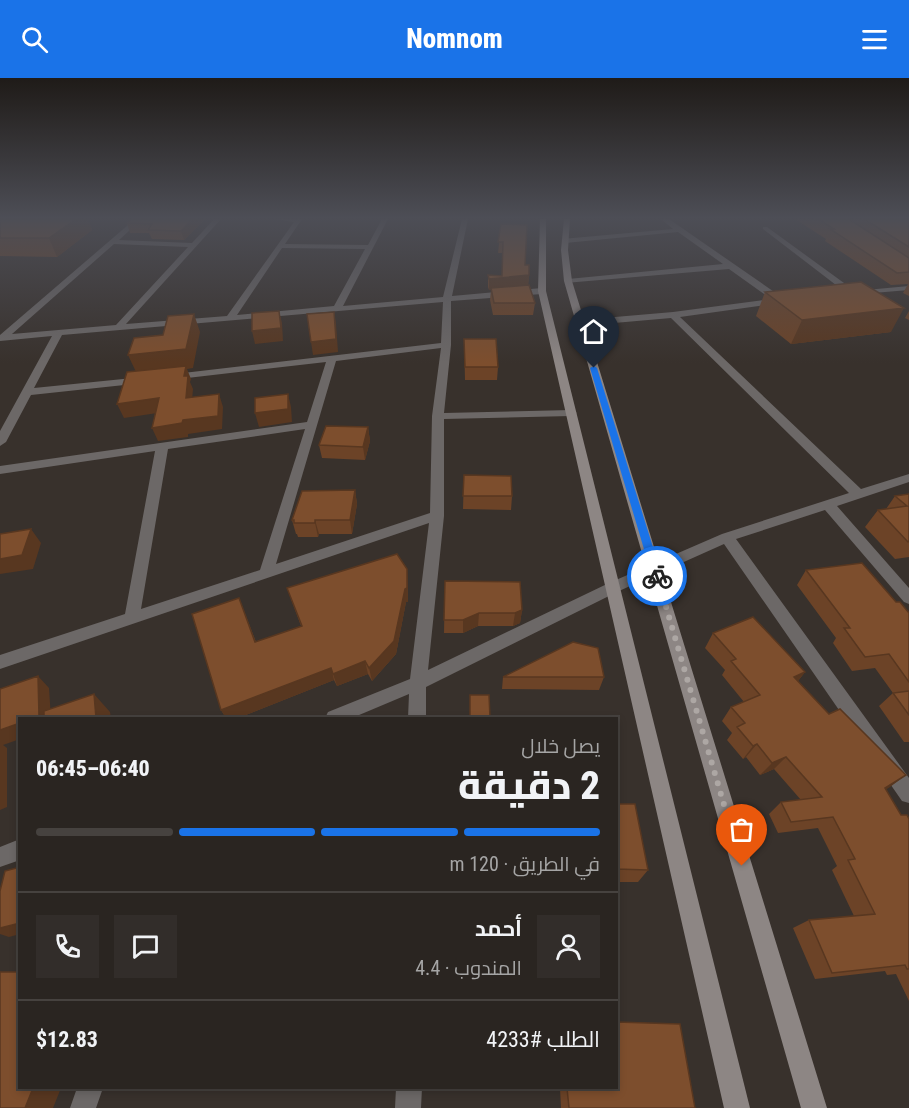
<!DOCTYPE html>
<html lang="ar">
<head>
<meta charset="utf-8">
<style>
  :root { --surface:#2a2521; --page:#322d2a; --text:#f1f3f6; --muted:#a5a5a5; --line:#46423f; --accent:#1a73e8 }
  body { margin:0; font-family:"Roboto Condensed",Cairo,sans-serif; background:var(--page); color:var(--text); direction:rtl; height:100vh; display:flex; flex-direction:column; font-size:22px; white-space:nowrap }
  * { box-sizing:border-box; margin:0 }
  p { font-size:20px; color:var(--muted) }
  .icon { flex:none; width:33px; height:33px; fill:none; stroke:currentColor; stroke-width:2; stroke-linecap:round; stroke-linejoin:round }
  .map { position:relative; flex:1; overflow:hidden; direction:ltr }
  .panel { position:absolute; left:18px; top:639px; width:600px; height:372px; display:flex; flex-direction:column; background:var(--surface); border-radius:0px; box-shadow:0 3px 9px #0003,0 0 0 2px var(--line); direction:rtl }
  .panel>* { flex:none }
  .pin { position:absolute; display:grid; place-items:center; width:51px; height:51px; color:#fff; margin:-62px -26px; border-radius:50% 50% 50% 0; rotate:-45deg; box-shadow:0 0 6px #0007 }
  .pin .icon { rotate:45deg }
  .courier { position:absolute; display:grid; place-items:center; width:60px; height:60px; margin:-30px; border:4px solid #1a73e8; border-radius:50%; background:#fff; color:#222; box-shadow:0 2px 8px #0007 }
  .summary em { font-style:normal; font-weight:800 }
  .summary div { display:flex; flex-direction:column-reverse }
  .summary { display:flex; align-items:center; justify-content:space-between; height:102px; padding:0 18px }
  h1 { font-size:39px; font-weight:800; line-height:45px }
  .bar { display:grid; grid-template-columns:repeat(4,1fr); gap:9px 6px; align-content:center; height:72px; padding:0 18px }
  .bar i { height:8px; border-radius:4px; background:var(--line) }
  .bar .selected { background:var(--accent) }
  .bar p { grid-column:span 4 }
  .line { display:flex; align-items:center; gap:15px; padding:0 18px; border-top:2px solid var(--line) }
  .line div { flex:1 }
  .round { display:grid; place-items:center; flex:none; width:63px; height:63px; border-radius:0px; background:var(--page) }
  header { display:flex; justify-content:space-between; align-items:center; height:78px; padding:0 18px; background:var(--accent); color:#fff; font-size:27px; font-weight:800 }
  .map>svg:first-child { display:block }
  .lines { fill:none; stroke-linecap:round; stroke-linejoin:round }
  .minor { fill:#6c6867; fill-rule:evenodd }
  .secondary { fill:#8d8684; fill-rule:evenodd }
  .wall { fill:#6c4327 }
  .shaded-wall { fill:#583720 }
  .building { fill:#7d4e2d; stroke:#583720; stroke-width:1.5 }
  .route { fill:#1a73e8 }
  .done { stroke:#ada7a4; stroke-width:6; stroke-dasharray:0 10.8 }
</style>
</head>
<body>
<header><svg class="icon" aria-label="menu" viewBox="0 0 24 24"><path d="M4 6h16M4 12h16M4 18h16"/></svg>Nomnom<svg class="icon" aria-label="search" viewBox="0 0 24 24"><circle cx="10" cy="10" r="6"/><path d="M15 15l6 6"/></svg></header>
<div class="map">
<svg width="909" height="1030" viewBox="0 0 909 1030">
  <rect width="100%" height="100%" fill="#38312c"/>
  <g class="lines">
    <!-- minor -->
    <path class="minor" d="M135 141H142L119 162 192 165 214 141H221L126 246 227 238 294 144 275 141H302L285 166 368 167 382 141H388L343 228 443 219 462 141H468L452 218 542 210 546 213 542 216 451 223V267L444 335 571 332 577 335 571 338 444 341V438L428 592 609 505 722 456 849 415 671 240 580 248 575 245 580 242 673 234 771 221 729 191 565 205V201H568L723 186 678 154 565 165 562 161 673 151 661 141H669L783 220V224L780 225 680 239 861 411 909 396V404L837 428 909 510V526L904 524 825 432 736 461 909 700V725L902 723 724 466 619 513 426 609V640H408L409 616 352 640H325L328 634 410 601 429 445 0 591V577L125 536 155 373 0 396V388L307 344 326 284 170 302 166 301V297L441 265 443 224 62 257 34 310 143 299 148 302 143 305 31 317 6 364 0 368V353L52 258 0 263V257ZM114 166 188 169 116 247 12 256ZM282 170 365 171 334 228 237 237ZM441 270 432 338 430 435 276 486 336 283ZM305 351 260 492 141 531 168 371Z
      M763 149H767L855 213 909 208V212L849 217 763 151Z
      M20 761V782L0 789V769Z
      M77 1010H103L96 1030H70Z
      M396 1010H422L421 1030H395Z"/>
    <!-- secondary -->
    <path class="secondary" d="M540 141H546V213L750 1030H724L538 213Z
      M564 141H570L568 172 572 203 827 1030H801L564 203 561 172Z"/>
  </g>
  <!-- wall -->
  <path class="wall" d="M0 141H88L92 152 57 179 0 178Z
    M205 141 184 162 152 161 149 155H130L127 145Z
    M795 141H909V218L903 215 908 206 891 207 825 163 826 161Z
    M501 146 525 187 529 197 528 208 535 225 533 237H493L490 222 491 212H489L488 209V197L502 198 503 175H498Z
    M765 214 891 254 791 266 756 238Z
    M909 233V242L905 240Z
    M464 261 498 289 497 302H465Z
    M368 349 370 363 365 382 322 380 319 367Z
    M464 397 512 418 511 432 463 431Z
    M355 412 357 426 352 456H319L318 459H298L297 456H296L292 442Z
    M909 416V479L895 481 865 449 878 432 886 431 895 418Z
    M407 491 408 524H406L396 576 372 603 368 596 337 608 334 602 238 640H226L221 632 239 520 256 564 301 548 287 510Z
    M806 492 896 524 909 535V664H904L879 628 893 615 875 590 852 593 833 565 836 560 797 507Z
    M445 503 522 532 520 545 513 548H478L463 555H444Z
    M713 555 805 594 798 603 886 712 901 737 909 741V923L896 896 887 897 885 893 815 901 793 850 809 842 854 838 832 792 837 788 818 750 778 755 769 736 781 724 801 722 774 691 760 697 746 679 743 681 727 662 732 655 722 643 731 629 744 624 722 597 725 592 705 570Z
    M503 599H604L599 612 502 611Z
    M616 726 648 792 638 804H616Z
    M560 1010H616L695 1030H561Z"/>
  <!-- shaded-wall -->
  <path class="shaded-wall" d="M76 141H88L92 152 57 179 49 160Z
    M193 141H205L184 162 181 153Z
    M529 197 528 209 489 212V201Z
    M904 230 891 254 791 266 802 242Z
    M279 233 282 245 283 263 255 266 252 253Z
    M334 234 336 246 338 274 313 277 311 264Z
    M194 236 200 254 193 290 187 291 191 301 190 304 193 311 191 333 137 296 128 277 186 271Z
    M219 316 223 329 222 351 188 356V359L158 363 152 350 183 342Z
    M288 316 291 329 292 344 259 349 255 335Z
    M159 320 164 334 124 340 117 326Z
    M368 349 370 363 365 382 363 369Z
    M355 412 357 426 352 456 350 442Z
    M315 442 319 456 318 459 315 445Z
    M31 451 41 465 33 491 0 496V481Z
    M407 491 408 524H406L396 576 372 603 369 590Z
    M522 532 520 545 513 548 515 535Z
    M479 535 478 548 463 555V542Z
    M365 583 368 596 337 608 333 596Z
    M331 590 334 602 238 640H226L221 632Z
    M805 594 794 608V599Z
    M38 598 49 610 51 640H31Z
    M94 616 110 634 111 640H96Z
    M20 645V661L3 667 7 670V729L0 732V652Z
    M757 666 746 679 743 681 753 668Z
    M786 679 774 691 760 697 772 685Z
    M906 697 890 709 869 722 885 710Z
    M20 845V856L9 859 0 856V850Z
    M33 1010H61L53 1030H25Z"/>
  <!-- building -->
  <path class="building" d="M0 141H76L49 160H0Z
    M132 141H193L181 153 148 152 152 146 127 145Z
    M818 141H849L909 180V194L897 195 830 151H834Z
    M864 141H909V169Z
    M501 146 527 147 525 187H529V197L489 201 488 197 502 198 503 164H498Z
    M861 204 904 230 802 242 765 214Z
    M529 207 535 225H494L491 210Z
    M279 233 281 250 252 253V235Z
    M334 234 336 261 311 264 307 236Z
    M194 236 186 271 128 277 134 260 163 257 168 238Z
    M464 261H496L498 289H465Z
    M186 288 184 298H188L186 320 219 316 218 338 183 342 182 345 152 350 159 320 117 326 127 294Z
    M288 316V331L255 335V320Z
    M326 348 368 349 363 369 319 367Z
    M464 397 511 398 512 418H463Z
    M355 412 350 442H315V445H294V442H292L302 413Z
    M909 416V463L908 464 878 432 907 428 895 418Z
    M31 451 22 477 0 481V456Z
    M397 476 407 491V510L405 511 394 563 369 590 365 583 333 596 331 590 221 632 192 536 239 520 255 564 302 548 287 510Z
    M862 485 896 524H900L909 535V604L889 576 865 579 844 550H850L806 492Z
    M445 503 520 504 522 532 515 535H479L463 542H444Z
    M753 539 805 594 794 599 829 636 840 631 906 697 885 710 901 737H907L909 741V891H907L905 887 832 895 809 842 875 836 848 782 855 781 833 739 791 744 781 724 822 719 786 679 772 685 757 666 753 668 737 649 745 645 731 629 760 617 731 583 736 581 713 555Z
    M573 564 598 570 604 599H503Z
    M38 598 39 638 31 640H20V645L0 652V611Z
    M909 613V637L893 615Z
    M94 616 96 640H44V633Z
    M470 617H489L490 640H470Z
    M616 726H635L648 792 616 791Z
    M20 789V845L0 850V813L5 793Z
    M0 894H20V1010H33L25 1030H0Z
    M616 944 680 946 695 1030H569L567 1010H616Z"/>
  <!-- sky -->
  <linearGradient id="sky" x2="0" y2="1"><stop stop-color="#1f1b18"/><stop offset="0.49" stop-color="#4d4e56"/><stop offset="1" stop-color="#4d4e56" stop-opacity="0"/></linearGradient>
  <rect width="909" height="285" fill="url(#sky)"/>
  <!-- route -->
  <path class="route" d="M594 288 597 290 662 498 660 500H654L652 498 590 290Z"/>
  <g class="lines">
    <!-- done -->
    <path class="done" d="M657 498 742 788"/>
  </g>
</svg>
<div class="pin" style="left:742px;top:788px;background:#ea580c"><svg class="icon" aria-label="bag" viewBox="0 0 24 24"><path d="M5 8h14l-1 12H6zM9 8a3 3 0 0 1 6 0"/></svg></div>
<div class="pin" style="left:594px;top:290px;background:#1f2937"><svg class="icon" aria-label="home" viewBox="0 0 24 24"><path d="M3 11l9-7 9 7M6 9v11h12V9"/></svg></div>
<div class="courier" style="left:657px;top:498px"><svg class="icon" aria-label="bike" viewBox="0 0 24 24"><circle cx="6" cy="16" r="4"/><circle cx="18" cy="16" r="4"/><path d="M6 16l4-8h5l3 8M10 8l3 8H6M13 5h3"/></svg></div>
<section class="panel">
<div class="summary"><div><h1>2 دقيقة</h1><p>يصل خلال</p></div><em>06:40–06:45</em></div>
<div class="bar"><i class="selected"></i><i class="selected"></i><i class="selected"></i><i></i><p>في الطريق · 120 m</p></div>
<div class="line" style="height:108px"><a class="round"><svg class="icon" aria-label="person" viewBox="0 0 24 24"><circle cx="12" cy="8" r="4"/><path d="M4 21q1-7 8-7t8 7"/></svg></a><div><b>أحمد</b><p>المندوب · 4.4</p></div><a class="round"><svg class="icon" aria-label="chat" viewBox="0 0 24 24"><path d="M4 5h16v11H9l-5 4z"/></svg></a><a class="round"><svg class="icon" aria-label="phone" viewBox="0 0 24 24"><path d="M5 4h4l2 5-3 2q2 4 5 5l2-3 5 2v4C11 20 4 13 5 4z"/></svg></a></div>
<div class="line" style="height:78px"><div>الطلب #4233</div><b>$12.83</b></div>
</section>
</div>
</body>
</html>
